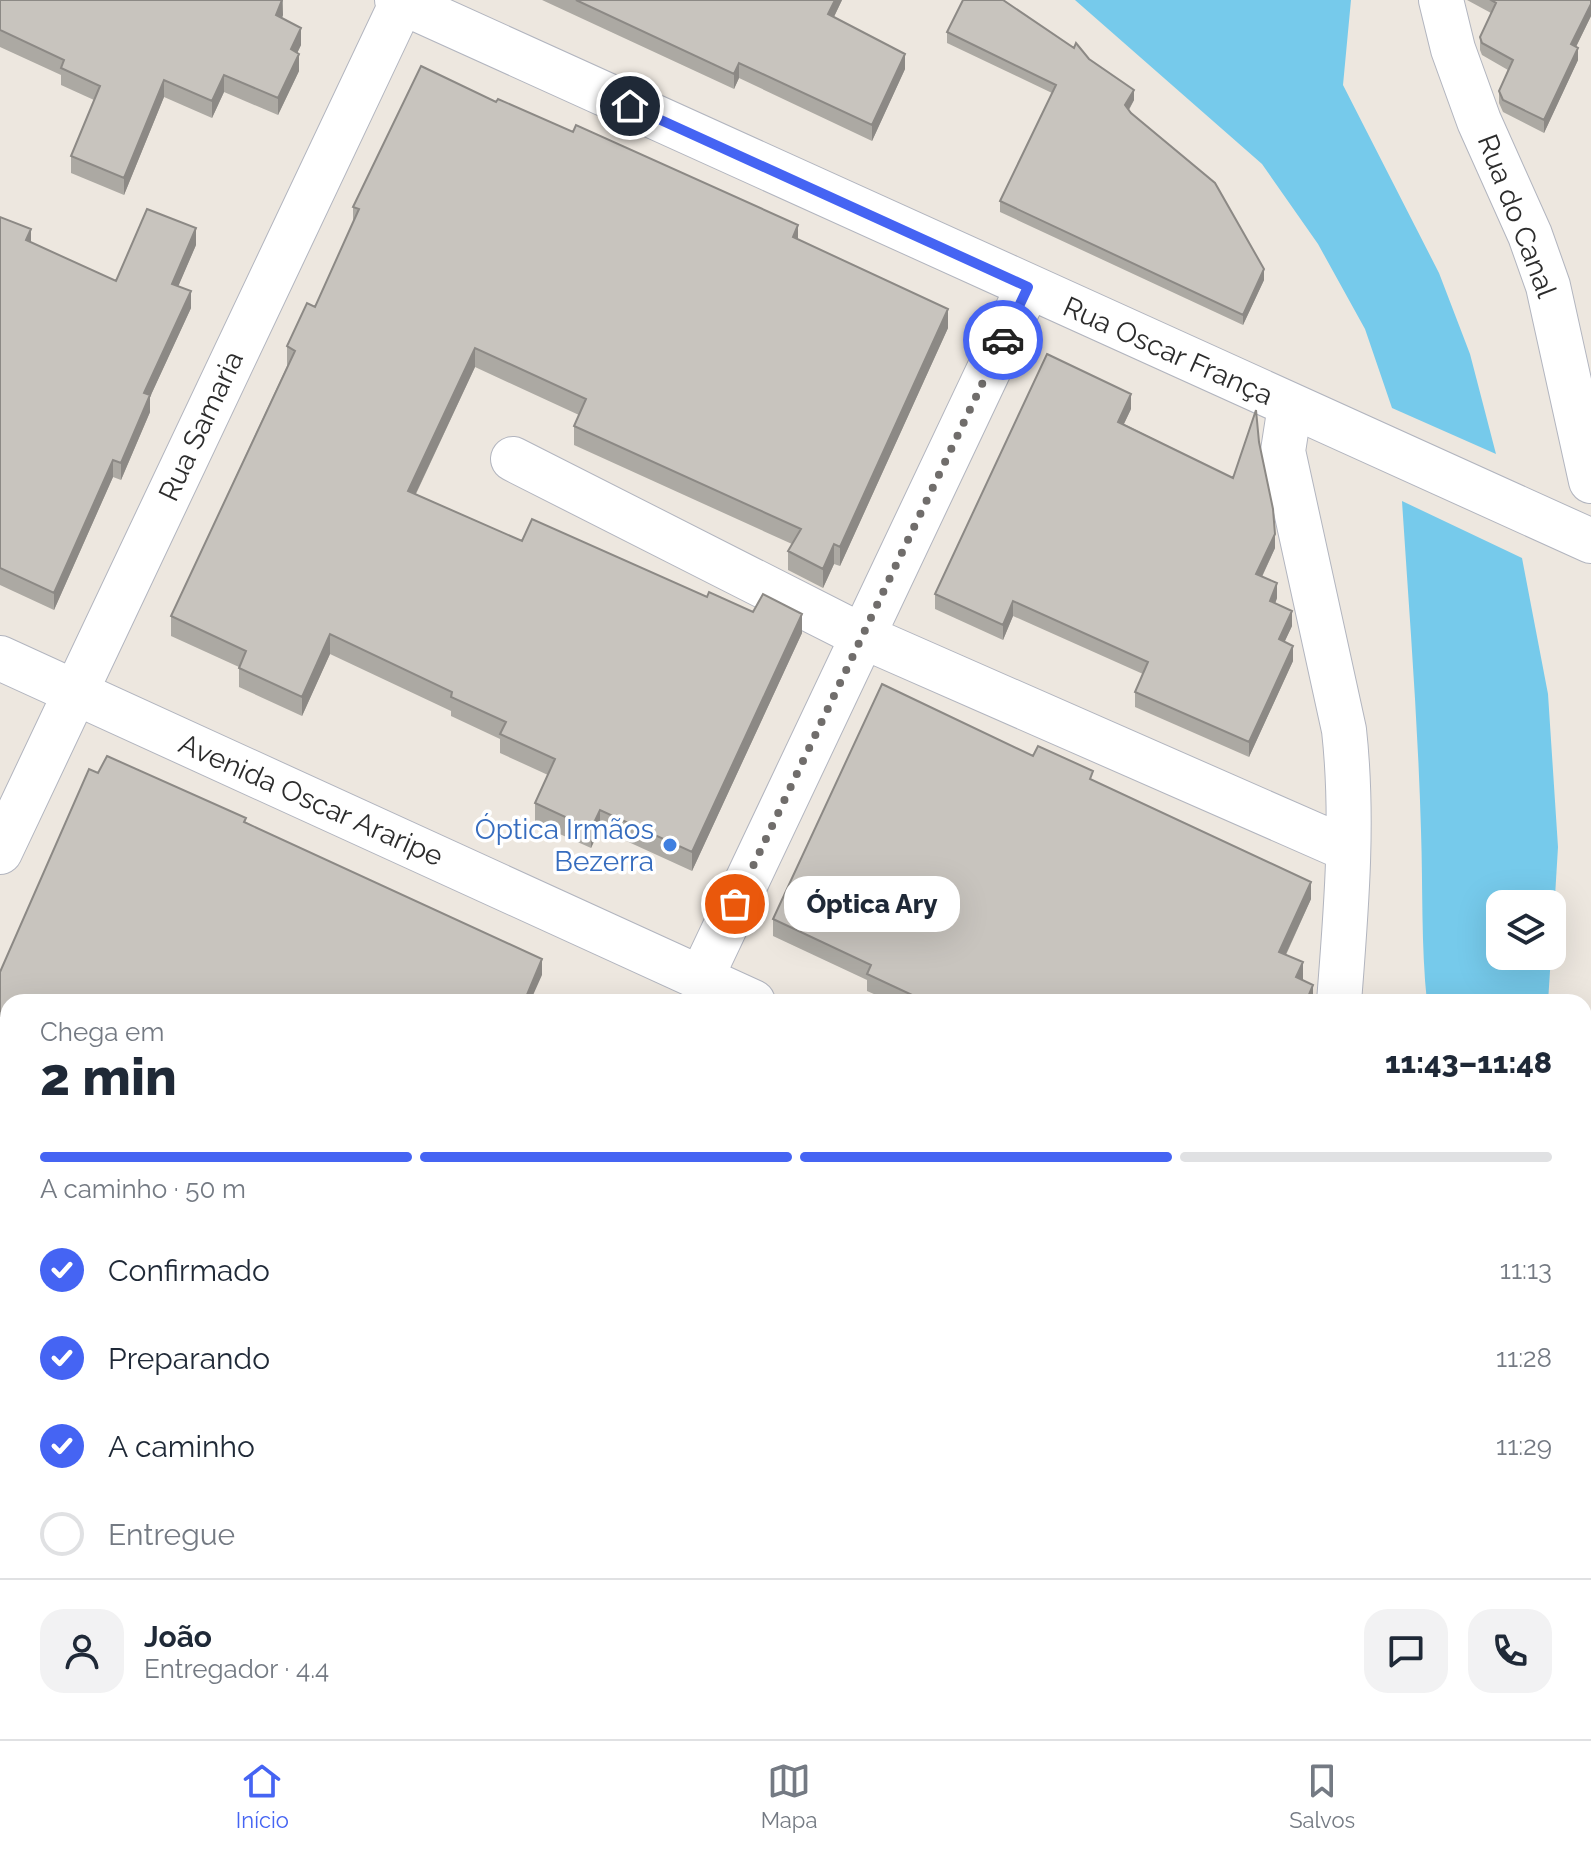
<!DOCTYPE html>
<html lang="pt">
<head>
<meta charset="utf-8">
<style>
  :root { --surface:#fff; --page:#f2f2f3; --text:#1f2937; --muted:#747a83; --line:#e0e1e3; --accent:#4564f3 }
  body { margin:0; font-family:Raleway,sans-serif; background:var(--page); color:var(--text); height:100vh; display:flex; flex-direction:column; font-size:30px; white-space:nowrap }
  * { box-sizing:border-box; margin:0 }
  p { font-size:26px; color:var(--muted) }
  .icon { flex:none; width:44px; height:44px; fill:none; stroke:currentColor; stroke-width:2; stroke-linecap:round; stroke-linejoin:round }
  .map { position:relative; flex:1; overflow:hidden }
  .side { position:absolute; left:0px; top:994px; width:1592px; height:746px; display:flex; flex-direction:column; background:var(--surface); border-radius:24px 24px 0 0; box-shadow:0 8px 32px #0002 }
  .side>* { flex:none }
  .fabs { position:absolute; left:1486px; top:890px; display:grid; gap:16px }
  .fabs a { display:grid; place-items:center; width:80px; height:80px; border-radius:16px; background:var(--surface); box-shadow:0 8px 32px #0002; font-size:40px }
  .pin { position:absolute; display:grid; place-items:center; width:68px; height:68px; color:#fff; margin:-34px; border:4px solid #fff; border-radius:50%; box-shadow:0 2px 8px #0007 }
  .courier { position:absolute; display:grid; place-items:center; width:80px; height:80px; margin:-40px; border:6px solid #4564f3; border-radius:50%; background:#fff; color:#222; box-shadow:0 2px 10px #0007 }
  .bubble { position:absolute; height:56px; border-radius:24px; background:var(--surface); box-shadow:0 8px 32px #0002; font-size:26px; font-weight:800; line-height:56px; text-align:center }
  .summary em { font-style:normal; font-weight:800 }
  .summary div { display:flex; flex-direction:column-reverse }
  .summary { display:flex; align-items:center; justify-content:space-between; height:136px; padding:0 40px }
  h1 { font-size:52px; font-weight:800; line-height:60px }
  .bar { display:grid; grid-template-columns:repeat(4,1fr); gap:12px 8px; align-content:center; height:96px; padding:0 40px }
  .bar i { height:10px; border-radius:6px; background:var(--line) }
  .bar .active { background:var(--accent) }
  .bar p { grid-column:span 4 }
  .line { display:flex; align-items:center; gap:20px; padding:0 40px; border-top:2px solid var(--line) }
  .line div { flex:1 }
  .round { display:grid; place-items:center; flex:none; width:84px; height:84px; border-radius:24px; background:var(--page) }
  ol { padding:0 40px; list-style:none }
  li { display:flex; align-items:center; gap:24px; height:88px }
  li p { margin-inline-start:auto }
  li .icon { padding:8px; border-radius:50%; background:var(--accent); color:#fff; stroke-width:4 }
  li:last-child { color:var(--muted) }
  li i { width:44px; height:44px; border:4px solid var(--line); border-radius:50% }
  .tab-bar { display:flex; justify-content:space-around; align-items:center; height:112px; border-top:2px solid var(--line); background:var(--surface); font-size:22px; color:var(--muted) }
  .tab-bar a { display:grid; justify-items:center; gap:4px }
  .tab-bar .active { color:var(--accent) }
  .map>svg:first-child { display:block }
  .water { fill:#76caeb }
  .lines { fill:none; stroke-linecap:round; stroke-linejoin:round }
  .street-casing { stroke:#b2b5bf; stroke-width:46 }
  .secondary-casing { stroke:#b2b5bf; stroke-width:46 }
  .street { stroke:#fff; stroke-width:44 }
  .secondary { stroke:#fff; stroke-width:44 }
  .wall { fill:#aca9a3 }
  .shaded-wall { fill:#8c8985 }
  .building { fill:#c8c4be; stroke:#8c8985; stroke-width:2 }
  .done { stroke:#706d6b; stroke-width:8; stroke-dasharray:0 14.4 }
  .route { stroke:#4564f3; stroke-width:10 }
  .shop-dot { fill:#3f7fe0; stroke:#fff; stroke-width:3 }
  .labels { text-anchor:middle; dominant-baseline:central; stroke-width:7; stroke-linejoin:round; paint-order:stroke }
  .street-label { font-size:28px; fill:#2c2c2c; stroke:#fff }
  .shop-label { font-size:28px; fill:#366cbe; stroke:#fff; text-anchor:end }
</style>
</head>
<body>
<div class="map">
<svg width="1591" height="1739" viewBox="0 0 1591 1739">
  <rect width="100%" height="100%" fill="#ede7df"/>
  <!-- water -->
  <path class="water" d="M1075 0H1351L1343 85 1439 273 1470 354 1496 454 1392 408 1365 329 1318 244 1262 164Z
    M1402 501 1522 558 1548 694 1558 847 1552 946V904H1500V956H1551L1548 1002H1427C1421 945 1423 888 1421 831 1418 721 1409 611 1402 501Z
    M1127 1732H1281L1278 1739H1124Z"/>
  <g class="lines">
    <defs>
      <path id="street" d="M1441 0 1453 49 1479 121 1530 235 1548 286 1591 481
        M1290 406 1283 451 1344 730C1354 820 1346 912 1339 1002
        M513 459 862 636 1347 849
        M0 852 403 0
        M701 978 1028 287
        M1584 1252 1591 1237
        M0 1497 8 1501
        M0 1684 8 1670
        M497 1732 512 1739
        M1092 1739 1095 1732
        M1356 1739 1360 1732"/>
      <path id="secondary" d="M397 0 1591 541
        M0 658 753 1002
        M1584 1389 1591 1392"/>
    </defs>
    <!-- street casing -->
    <use href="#street" class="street-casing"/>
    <!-- secondary casing -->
    <use href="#secondary" class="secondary-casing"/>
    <!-- street -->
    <use href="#street" class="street"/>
    <!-- secondary -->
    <use href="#secondary" class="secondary"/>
  </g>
  <!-- wall -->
  <path class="wall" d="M0 0H283V15L282 18 301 45 297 53 299 71 278 115 224 92 212 118 164 97 124 195 71 173V156L94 100 61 85V75L0 47Z
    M542 0H842L834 17 905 69 872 141 739 78 734 89Z
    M1467 0H1591V16L1576 47 1578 60 1544 133 1503 112 1499 103V91L1508 70 1482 55 1480 50V37L1491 13Z
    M947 32 1089 59 1134 100 1129 110 1264 280 1243 325 1000 212V201L1052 93 947 43Z
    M496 102 798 239 948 328 840 566 834 564 823 588 788 570V551L792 544 574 445V426L579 415 475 367 416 494 522 541 707 597 802 633 692 871 600 829 591 848 535 823V803L548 775 500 753V739L451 716V711L330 654 302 716 239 687V667L171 636V616L287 366V346L315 307 353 222V207Z
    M0 217 31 242 116 281 196 245 178 286 191 308 150 397V412L121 480 113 477 54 610 0 585Z
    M1131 409 1124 424 1233 478 1259 442 1275 548 1262 577 1277 598 1275 604 1292 626 1284 642 1293 661 1249 757 1135 707V692L1143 674 1013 616 1003 640 935 609V594Z
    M1033 756 1093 781 1311 899 1286 955 1303 979V980L1313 985V1002H892L867 991V980L773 936V919Z
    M98 773 246 822 542 975 8 1002V1419L0 1415V972Z
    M674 1732H1038V1739H678V1734Z"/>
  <!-- shaded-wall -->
  <path class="shaded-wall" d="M282 0 283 15 276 32V15Z
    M835 0H842L828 29V14Z
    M1591 4V16L1571 57V44Z
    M301 28V45L291 66V49Z
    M1578 48V60L1544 133V120Z
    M299 54V71L278 115V98Z
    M905 54V69L872 141V125Z
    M739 63V78L734 89V74Z
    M224 75V92L212 118V101Z
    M164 80V97L124 195V178Z
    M1134 90V100L1125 116V105Z
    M798 225V245L793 237Z
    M196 228V245L172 301V284Z
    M31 229V246L26 240Z
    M1264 269V280L1243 325V315Z
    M191 291V308L150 397V412L121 480V463L144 393Z
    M948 309V328L840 566V547Z
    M475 348V367L408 510V491Z
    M1131 394V409L1118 436V422Z
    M113 460V477L54 610V593Z
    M1275 534V548L1256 589V574Z
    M834 544V564L823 588V569Z
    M1277 583V598L1270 616V601Z
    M1013 601V616L1003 640V625Z
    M1292 611V626L1279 654V639Z
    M802 614V633L692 871V852Z
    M330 634V654L302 716V697Z
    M1293 646V661L1249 757V742Z
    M600 810V829L591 848V829Z
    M1311 882V899L1279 969V952Z
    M542 959V975L530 1002H524Z
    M1303 962V979L1296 994V977Z
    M1313 985V1002H1306Z
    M8 1630V1645L0 1647V1632Z"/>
  <!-- building -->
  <path class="building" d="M0 0H282L276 15 301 28 291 49 299 54 278 98 224 75 212 101 164 80 124 178 71 156 100 86 61 68 64 60 0 30Z
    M576 0H835L828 14 905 54 872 125 739 63 734 74Z
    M963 0H1003L1074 48 1076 43 1089 59 1134 90 1125 105 1131 113 1215 183 1264 269 1243 315 1000 201 1056 85 947 32Z
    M1491 0H1591V4L1571 44 1578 48 1544 120 1503 100 1499 91 1513 60 1482 43 1480 37 1496 3Z
    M421 66 496 102 498 99 573 132 576 125 798 225 793 237 948 309 840 547 834 544 823 569 788 551 801 529 574 426 586 399 475 348 408 491 522 541 532 519 707 597 709 592 753 612 763 594 802 614 692 852 600 810 591 829 535 803 555 759 500 734 506 722 451 697 452 692 330 634 302 697 239 668 246 651 171 616 295 351 287 346 307 303 315 307 359 209 353 207Z
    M147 209 196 228 172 284 191 291 144 393 150 395 121 463 113 460 54 593 0 568V217L31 229 26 240 116 281Z
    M1047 354 1131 394 1118 422 1233 478 1256 410 1259 442 1273 509 1275 534 1256 574 1277 583 1270 601 1292 611 1279 639 1293 646 1249 742 1135 692 1148 662 1013 601 1003 625 935 594Z
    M882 684 1033 756 1038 746 1093 771 1090 779 1311 882 1279 952 1303 962 1296 977 1313 985 1306 1002H927L867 974 871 965 773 919Z
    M107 756 246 818 244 822 542 959 524 1002H8V1403L0 1399V972L89 769 98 773Z
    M1584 1453 1591 1456V1739H1401L1405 1732H1584Z
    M0 1543 8 1547V1630L0 1632Z
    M8 1692V1732H390L405 1739H0V1694Z
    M679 1732H1037L1034 1739H688L678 1734Z"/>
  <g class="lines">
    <!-- done -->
    <path class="done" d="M735 904 1003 340"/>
    <!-- route -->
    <path class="route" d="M630 106 1028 287 1003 340"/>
  </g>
  <!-- markers -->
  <circle class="shop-dot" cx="670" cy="845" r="8"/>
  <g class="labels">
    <!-- street labels -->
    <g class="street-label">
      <text transform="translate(1517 216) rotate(69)">Rua do Canal</text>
      <text transform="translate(1168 351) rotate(24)">Rua Oscar França</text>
      <text transform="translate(201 426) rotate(-65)">Rua Samaria</text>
      <text transform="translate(311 800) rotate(24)">Avenida Oscar Araripe</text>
    </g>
    <!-- shop labels -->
    <g class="shop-label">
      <text x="654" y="829">Óptica Irmãos<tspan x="654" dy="32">Bezerra</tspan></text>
    </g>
  </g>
</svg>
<div class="fabs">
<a><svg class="icon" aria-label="layers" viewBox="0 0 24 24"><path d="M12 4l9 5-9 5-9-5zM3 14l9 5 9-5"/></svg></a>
</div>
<div class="pin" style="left:735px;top:904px;background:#ea580c"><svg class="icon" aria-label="bag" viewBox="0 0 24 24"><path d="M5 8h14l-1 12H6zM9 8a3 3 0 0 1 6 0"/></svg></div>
<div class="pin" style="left:630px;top:106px;background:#1f2937"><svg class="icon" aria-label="home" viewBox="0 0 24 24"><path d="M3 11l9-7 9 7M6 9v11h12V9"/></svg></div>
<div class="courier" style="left:1003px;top:340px"><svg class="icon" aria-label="car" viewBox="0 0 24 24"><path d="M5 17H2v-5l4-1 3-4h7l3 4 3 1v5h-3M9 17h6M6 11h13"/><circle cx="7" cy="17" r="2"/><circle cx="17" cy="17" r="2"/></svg></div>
<div class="bubble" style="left:784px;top:876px;width:176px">Óptica Ary</div>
<section class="side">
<div class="summary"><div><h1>2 min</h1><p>Chega em</p></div><em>11:43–11:48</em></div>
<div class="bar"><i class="active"></i><i class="active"></i><i class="active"></i><i></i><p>A caminho · 50 m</p></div>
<ol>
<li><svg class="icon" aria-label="check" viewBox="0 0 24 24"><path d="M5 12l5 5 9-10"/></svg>Confirmado<p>11:13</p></li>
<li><svg class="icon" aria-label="check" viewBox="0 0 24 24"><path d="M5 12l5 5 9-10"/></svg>Preparando<p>11:28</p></li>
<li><svg class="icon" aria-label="check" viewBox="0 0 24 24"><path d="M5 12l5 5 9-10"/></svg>A caminho<p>11:29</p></li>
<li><i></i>Entregue</li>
</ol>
<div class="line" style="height:144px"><a class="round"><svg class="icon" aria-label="person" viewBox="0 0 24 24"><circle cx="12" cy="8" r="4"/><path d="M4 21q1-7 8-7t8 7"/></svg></a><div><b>João</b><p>Entregador · 4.4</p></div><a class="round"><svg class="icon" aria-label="chat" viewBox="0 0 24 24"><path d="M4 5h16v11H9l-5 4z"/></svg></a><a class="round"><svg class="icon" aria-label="phone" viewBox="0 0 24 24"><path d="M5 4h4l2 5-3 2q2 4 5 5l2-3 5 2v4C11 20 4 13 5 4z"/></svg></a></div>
</section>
</div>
<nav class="tab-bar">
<a class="active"><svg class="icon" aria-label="home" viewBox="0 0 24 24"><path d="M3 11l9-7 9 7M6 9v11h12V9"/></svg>Início</a>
<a><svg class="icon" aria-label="map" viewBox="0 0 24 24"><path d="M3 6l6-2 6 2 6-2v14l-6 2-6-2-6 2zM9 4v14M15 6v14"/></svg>Mapa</a>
<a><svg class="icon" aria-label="saved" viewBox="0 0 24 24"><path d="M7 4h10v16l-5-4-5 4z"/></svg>Salvos</a>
</nav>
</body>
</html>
